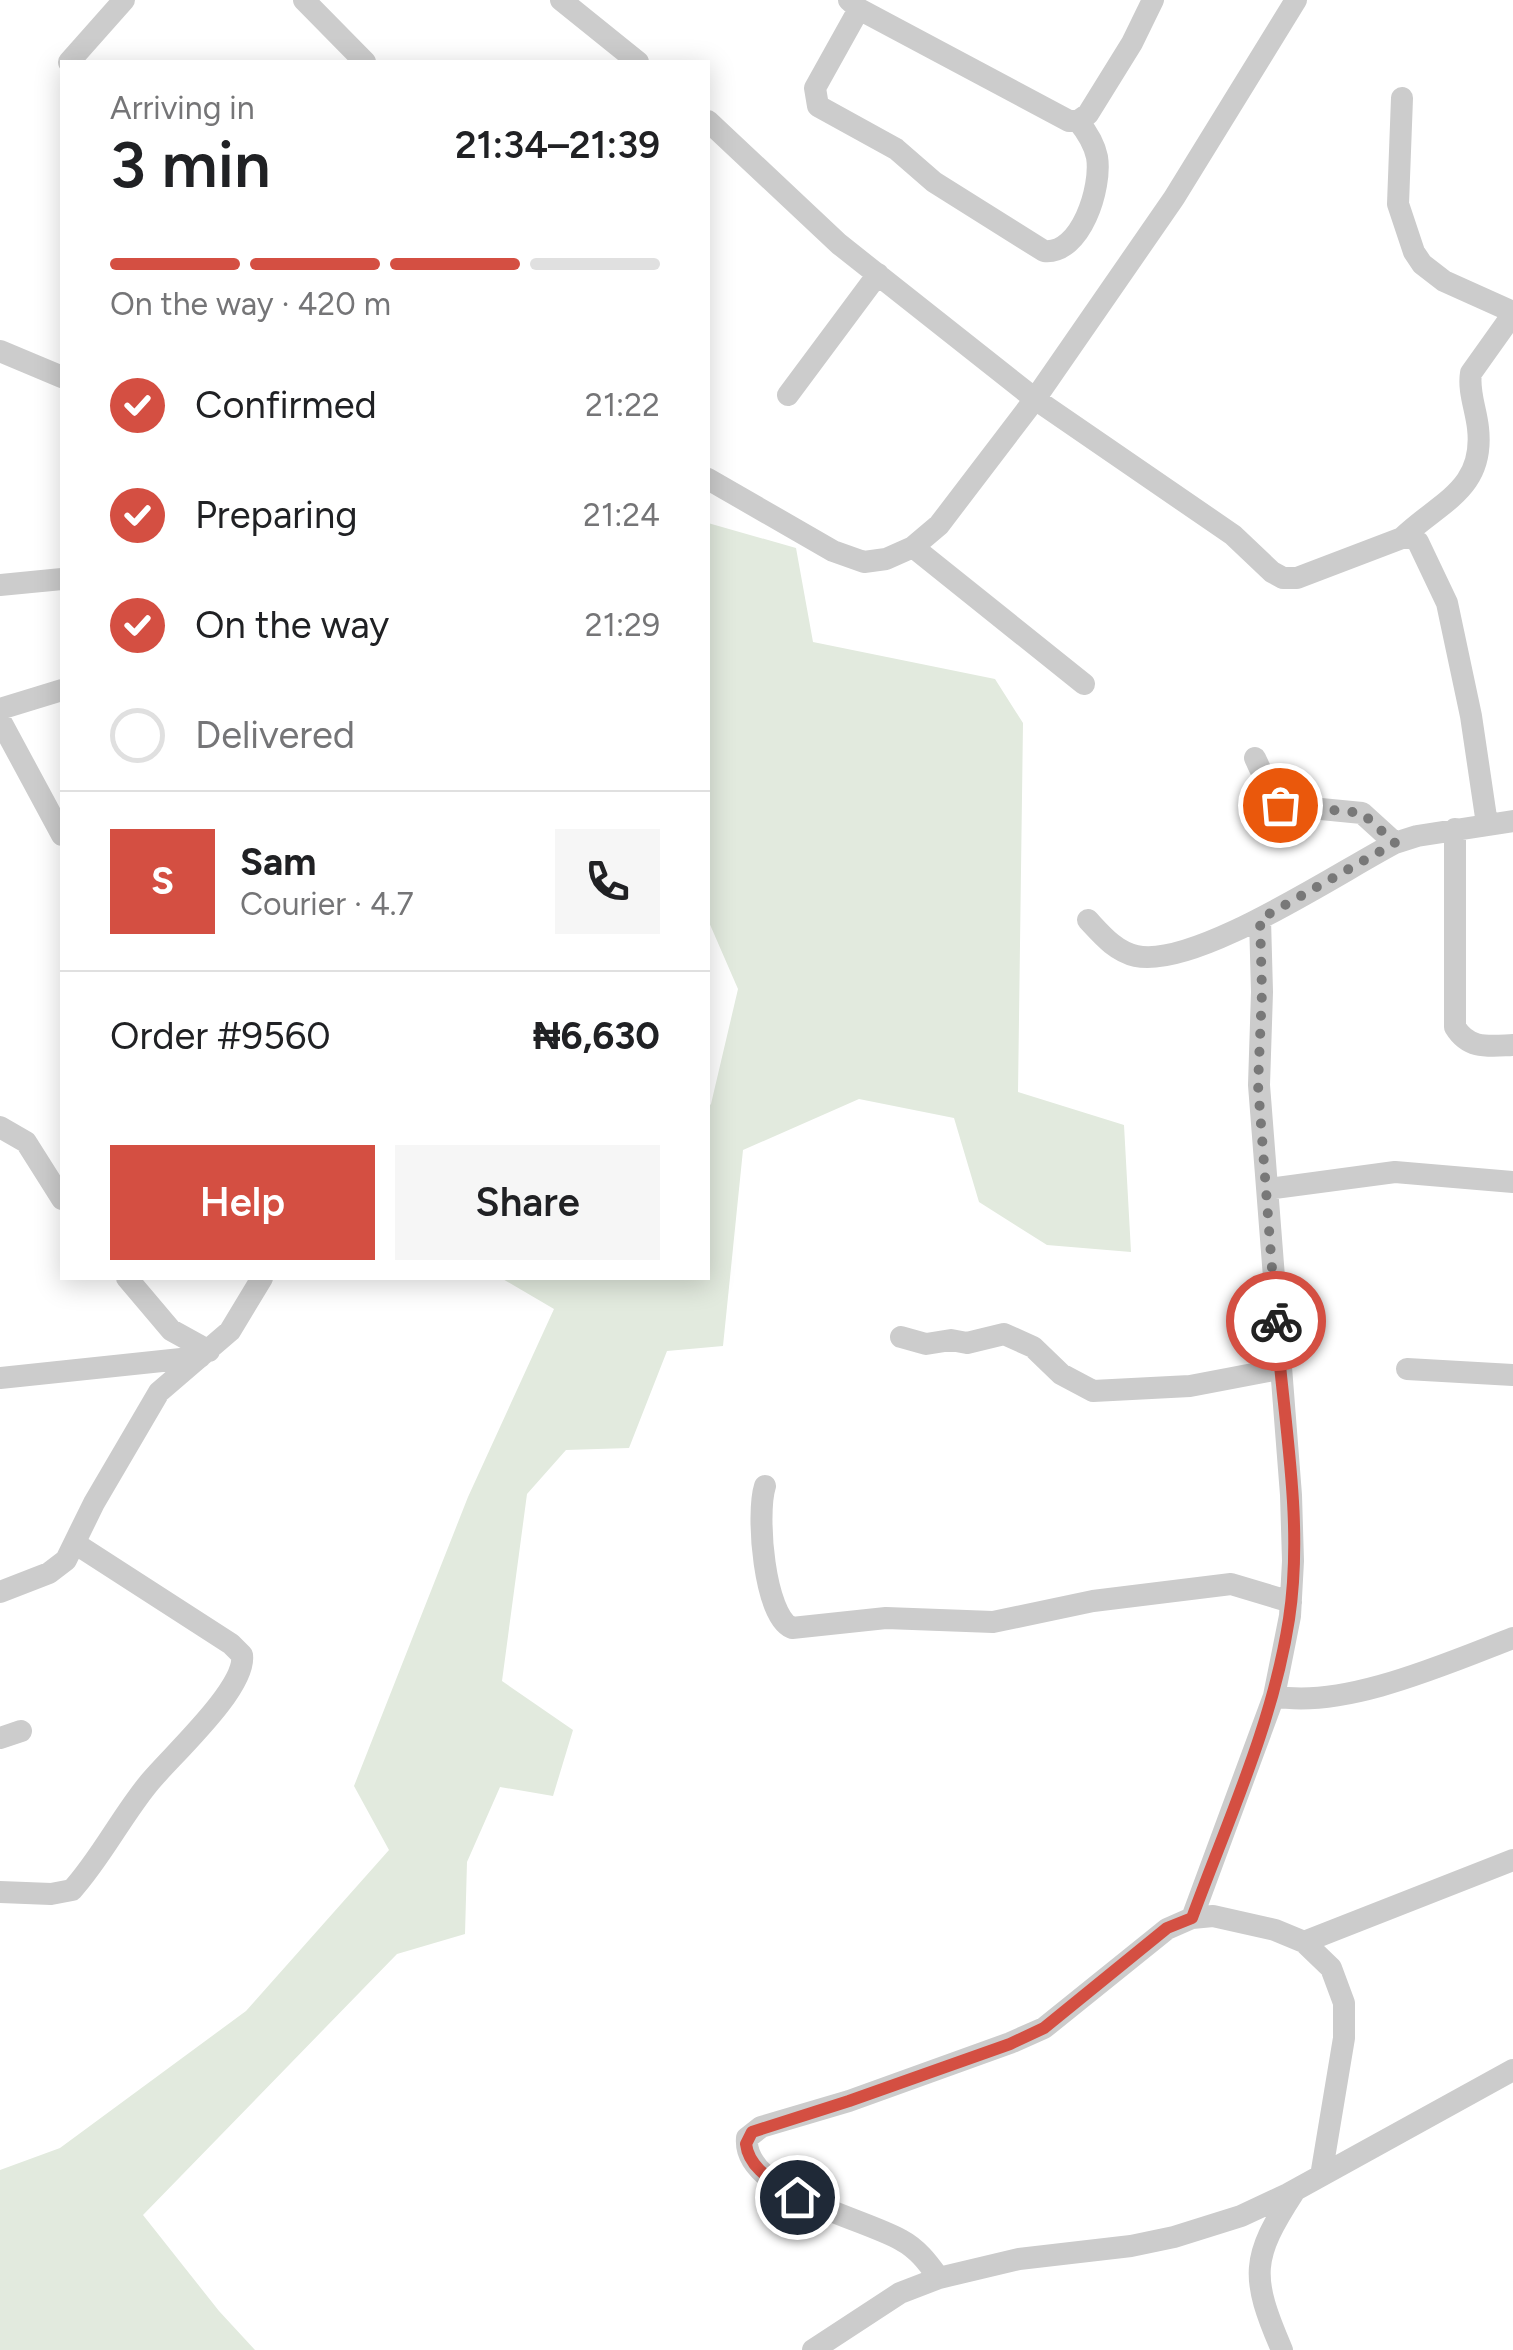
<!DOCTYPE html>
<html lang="en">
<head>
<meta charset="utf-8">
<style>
  :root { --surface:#fff; --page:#f6f6f6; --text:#202124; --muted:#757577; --line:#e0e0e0; --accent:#d44f42 }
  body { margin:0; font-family:Figtree,sans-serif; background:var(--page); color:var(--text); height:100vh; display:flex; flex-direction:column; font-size:38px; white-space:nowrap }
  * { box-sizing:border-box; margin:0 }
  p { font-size:32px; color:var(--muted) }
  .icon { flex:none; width:55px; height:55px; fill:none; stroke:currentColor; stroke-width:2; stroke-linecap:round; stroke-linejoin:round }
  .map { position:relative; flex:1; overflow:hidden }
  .sheet { position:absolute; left:60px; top:60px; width:650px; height:1220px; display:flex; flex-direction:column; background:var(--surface); border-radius:0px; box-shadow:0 5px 25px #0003 }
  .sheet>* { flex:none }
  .pin { position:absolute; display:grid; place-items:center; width:85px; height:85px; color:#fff; margin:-42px; border:5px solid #fff; border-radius:50%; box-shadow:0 2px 10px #0007 }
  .courier { position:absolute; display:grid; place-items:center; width:100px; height:100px; margin:-50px; border:8px solid #d44f42; border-radius:50%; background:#fff; color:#222; box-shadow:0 2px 12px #0007 }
  .summary em { font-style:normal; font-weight:600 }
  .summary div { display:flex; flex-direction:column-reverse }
  .summary { display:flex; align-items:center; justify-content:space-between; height:170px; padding:0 50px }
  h1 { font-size:65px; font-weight:600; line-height:75px }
  .bar { display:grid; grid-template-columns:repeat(4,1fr); gap:15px 10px; align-content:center; height:120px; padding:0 50px }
  .bar i { height:12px; border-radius:8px; background:var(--line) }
  .bar .on { background:var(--accent) }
  .bar p { grid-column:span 4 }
  .line { display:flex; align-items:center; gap:25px; padding:0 50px; border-top:2px solid var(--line) }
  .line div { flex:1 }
  .round { display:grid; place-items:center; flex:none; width:105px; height:105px; border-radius:0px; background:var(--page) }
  ol { padding:0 50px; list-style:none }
  li { display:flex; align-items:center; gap:30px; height:110px }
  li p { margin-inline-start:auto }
  li .icon { padding:10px; border-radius:50%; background:var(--accent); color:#fff; stroke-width:4 }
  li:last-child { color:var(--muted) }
  li i { width:55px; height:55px; border:5px solid var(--line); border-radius:50% }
  .primary-button { display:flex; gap:20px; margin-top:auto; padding:20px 50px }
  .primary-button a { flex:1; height:115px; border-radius:0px; background:var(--accent); color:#fff; font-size:40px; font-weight:600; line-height:115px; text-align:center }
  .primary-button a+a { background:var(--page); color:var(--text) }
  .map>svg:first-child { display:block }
  .green { fill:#e2eade }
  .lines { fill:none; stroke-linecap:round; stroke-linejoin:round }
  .minor { stroke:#ccc; stroke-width:22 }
  .done { stroke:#787878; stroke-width:10; stroke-dasharray:0 18 }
  .route { stroke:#d44f42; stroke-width:12 }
</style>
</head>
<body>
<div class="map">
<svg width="1513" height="2350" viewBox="0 0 1513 2350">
  <rect width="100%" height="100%" fill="#fff"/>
  <!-- green -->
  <path class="green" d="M708 523 796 548 813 642 995 679 1023 723 1018 1092 1124 1125 1131 1252 1047 1245 979 1202 954 1118 859 1099 743 1150 723 1346 667 1351 629 1448 566 1450 527 1494 502 1681 573 1730 553 1796 500 1787 467 1862 465 1934 397 1954 143 2215 219 2311 255 2350H0V2170L60 2148 246 2011 389 1850 354 1786 468 1497 554 1309 501 1278H708V1107L711 1104 738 989 708 920Z"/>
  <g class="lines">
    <!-- minor -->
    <path class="minor" d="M304 0 365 62
      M561 0 638 62
      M849 0 859 9 1069 121H1078C1087 132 1094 143 1097 157 1102 187 1081 255 1044 251L934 182 896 149 818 106 815 88 859 9
      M69 62 124 0
      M1402 98 1398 204 1414 252 1422 264 1444 281 1513 312
      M708 121 839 244 1035 399 1233 535 1272 572 1283 578H1297L1402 538H1412L1418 542 1447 603 1471 716 1487 824
      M1078 121 1088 114 1132 43 1153 0
      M0 351 62 377
      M788 395 878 274
      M708 479 833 551 864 562 886 559 913 547 939 525 1035 399 1174 198 1296 0
      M1402 538C1439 502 1485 490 1478 428 1476 409 1468 391 1471 373L1513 314
      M913 547 1084 684
      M0 585 62 579
      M0 709 62 690
      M0 720 62 835
      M1255 758 1273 797 1280 805 1362 813 1395 843
      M1455 829V1027C1469 1050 1489 1046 1513 1045
      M1088 920C1102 935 1115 951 1136 956 1195 969 1339 872 1395 843L1417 836 1513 821
      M0 1127 26 1142 62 1199
      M1268 1189 1395 1172 1513 1182
      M127 1278 171 1330 209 1351
      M901 1337 926 1344 951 1340 967 1343 1004 1334 1033 1347 1061 1374 1093 1391 1190 1386 1279 1369
      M1407 1369 1513 1375
      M0 1378 200 1357
      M765 1486C756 1514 764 1616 792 1628L886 1618 993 1622 1093 1601 1231 1584 1291 1602
      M0 1592 49 1573 66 1560 94 1503 159 1392 230 1331 262 1278
      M1274 1696C1342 1710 1448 1663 1513 1638
      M0 1738 21 1731
      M0 1892 51 1894 72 1890C101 1858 121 1817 149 1783 170 1757 247 1688 242 1655L231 1644 76 1544
      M1192 1918 1274 1696 1290 1616 1293 1561 1291 1495 1259 1085 1262 992 1260 919
      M1304 1942 1513 1860
      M939 2278C928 2263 918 2249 901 2240 863 2218 742 2192 747 2138L761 2127 849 2101 1010 2043 1044 2028 1167 1929 1192 1918 1213 1916 1275 1930 1304 1942 1331 1968 1344 2003V2038L1321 2176
      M813 2350 900 2293 939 2278 1019 2259 1131 2246 1174 2237 1241 2216 1288 2194 1513 2070
      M1282 2350C1250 2276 1251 2258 1294 2192"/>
  </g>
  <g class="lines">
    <!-- done -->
    <path class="done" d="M1276 1321 1258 1085 1262 992 1260 919 1395 843 1362 813 1280 805"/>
    <!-- route -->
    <path class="route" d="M797 2197C777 2183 749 2170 746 2144L752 2132 849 2101 1010 2044 1044 2028 1167 1928 1192 1918C1228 1820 1273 1723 1289 1619 1304 1521 1283 1419 1276 1321"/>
  </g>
</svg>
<div class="pin" style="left:1280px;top:805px;background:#ea580c"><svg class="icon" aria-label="bag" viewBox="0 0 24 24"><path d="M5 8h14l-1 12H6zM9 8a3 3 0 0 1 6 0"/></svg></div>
<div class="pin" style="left:797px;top:2197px;background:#1f2937"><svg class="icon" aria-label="home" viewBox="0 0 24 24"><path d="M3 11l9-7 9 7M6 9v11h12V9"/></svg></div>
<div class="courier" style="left:1276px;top:1321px"><svg class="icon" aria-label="bike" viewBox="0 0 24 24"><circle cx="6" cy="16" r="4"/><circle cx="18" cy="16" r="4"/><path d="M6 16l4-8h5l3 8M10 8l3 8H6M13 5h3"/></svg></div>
<section class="sheet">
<div class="summary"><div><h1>3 min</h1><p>Arriving in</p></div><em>21:34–21:39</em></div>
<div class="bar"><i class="on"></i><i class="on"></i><i class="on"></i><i></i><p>On the way · 420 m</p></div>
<ol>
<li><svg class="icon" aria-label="check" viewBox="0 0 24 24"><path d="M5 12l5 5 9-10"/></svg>Confirmed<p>21:22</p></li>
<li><svg class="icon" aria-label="check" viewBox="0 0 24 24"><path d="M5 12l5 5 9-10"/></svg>Preparing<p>21:24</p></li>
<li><svg class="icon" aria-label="check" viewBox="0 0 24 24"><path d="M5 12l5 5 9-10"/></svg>On the way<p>21:29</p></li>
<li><i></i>Delivered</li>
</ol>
<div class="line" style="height:180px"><b class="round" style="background:var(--accent);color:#fff">S</b><div><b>Sam</b><p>Courier · 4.7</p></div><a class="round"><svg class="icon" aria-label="phone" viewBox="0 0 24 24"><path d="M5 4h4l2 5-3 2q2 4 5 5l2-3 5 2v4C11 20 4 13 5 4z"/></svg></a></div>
<div class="line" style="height:130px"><div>Order #9560</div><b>₦6,630</b></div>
<div class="primary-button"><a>Help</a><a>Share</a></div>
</section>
</div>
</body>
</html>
